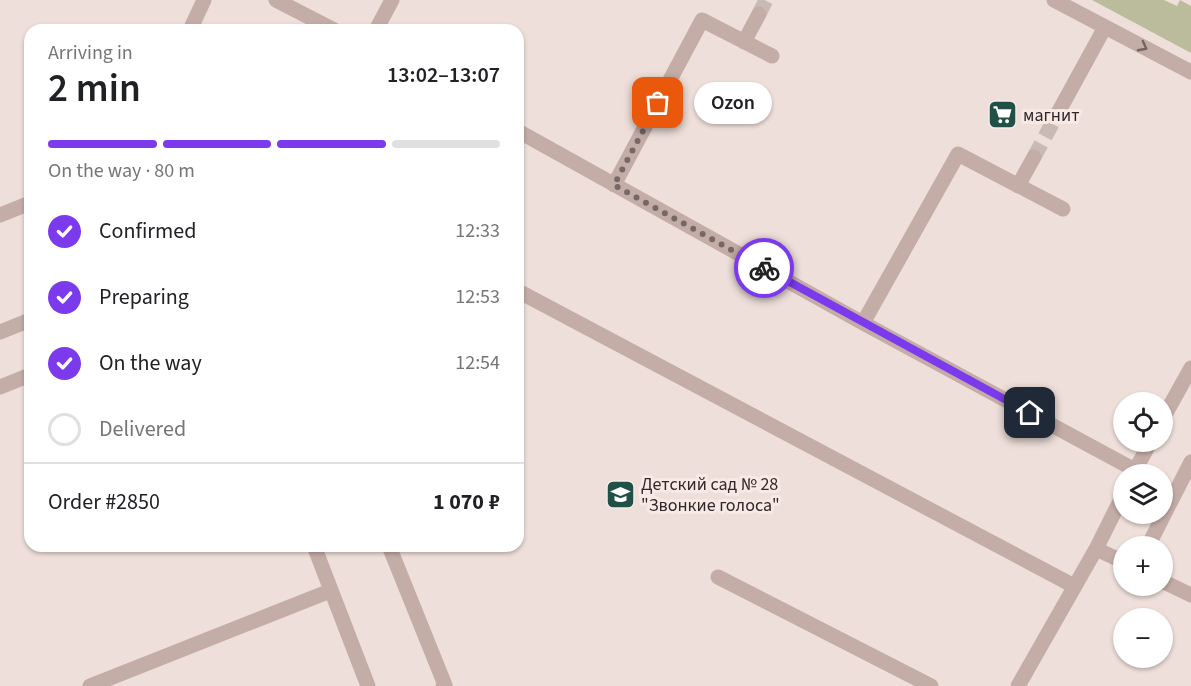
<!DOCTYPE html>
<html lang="en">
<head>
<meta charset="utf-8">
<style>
  :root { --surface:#fff; --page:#f6f6f6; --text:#202124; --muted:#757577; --line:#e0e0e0; --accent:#7c3aed }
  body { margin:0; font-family:"Source Sans 3",sans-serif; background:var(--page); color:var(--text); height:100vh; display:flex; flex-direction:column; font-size:22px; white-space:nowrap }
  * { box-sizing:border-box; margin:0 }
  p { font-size:20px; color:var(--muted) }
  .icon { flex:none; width:33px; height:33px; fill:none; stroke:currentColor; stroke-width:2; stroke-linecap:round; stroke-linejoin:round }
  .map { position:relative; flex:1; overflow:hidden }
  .side { position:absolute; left:24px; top:24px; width:500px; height:528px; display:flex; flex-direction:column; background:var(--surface); border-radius:18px; box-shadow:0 2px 4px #0004 }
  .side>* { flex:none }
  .controls { position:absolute; left:1113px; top:392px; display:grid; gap:12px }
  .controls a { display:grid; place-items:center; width:60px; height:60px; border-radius:50%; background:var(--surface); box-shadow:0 2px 4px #0004; font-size:30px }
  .pin { position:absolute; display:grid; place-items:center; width:51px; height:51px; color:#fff; margin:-26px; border-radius:12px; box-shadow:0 3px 9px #0006 }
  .courier { position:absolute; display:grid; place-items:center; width:60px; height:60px; margin:-30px; border:4px solid #7c3aed; border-radius:50%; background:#fff; color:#222; box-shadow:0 2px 8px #0007 }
  .bubble { position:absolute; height:42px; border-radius:21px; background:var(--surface); box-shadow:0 2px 4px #0004; font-size:20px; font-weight:600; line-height:42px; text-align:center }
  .head em { font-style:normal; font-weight:600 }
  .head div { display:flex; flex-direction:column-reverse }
  .head { display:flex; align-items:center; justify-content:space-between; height:102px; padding:0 24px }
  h1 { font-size:39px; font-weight:600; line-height:45px }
  .bar { display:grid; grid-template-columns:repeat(4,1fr); gap:9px 6px; align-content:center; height:72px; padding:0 24px }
  .bar i { height:8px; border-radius:4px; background:var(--line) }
  .bar .selected { background:var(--accent) }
  .bar p { grid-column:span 4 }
  .line { display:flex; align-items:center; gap:15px; padding:0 24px; border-top:2px solid var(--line) }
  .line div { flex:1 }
  ol { padding:0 24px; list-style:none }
  li { display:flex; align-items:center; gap:18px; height:66px }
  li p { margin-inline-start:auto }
  li .icon { padding:6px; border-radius:50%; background:var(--accent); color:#fff; stroke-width:4 }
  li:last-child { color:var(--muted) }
  li i { width:33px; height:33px; border:3px solid var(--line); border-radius:50% }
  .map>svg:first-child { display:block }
  .green { fill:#babc9c }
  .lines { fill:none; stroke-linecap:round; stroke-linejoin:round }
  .minor-tunnel { stroke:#c9bab6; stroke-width:15; stroke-dasharray:15 8; stroke-linecap:butt }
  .minor { stroke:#c5ada7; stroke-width:15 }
  .oneway { stroke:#756461 }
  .done { stroke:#756866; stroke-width:6; stroke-dasharray:0 10.8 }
  .route { stroke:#7c3aed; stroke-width:8 }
  .labels { text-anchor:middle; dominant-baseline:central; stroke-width:6; stroke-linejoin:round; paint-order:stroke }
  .poi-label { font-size:18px; fill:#332827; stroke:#f7eae6; text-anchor:start }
</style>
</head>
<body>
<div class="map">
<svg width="1191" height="686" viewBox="0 0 1191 686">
  <rect width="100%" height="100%" fill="#efdfda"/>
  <!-- green -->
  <path class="green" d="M1092 0H1164L1177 6 1180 0 1191 6V53Z"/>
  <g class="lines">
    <!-- minor-tunnel -->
    <path class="minor-tunnel" d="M759 14 766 0
      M1034 157 1059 111"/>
    <!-- minor -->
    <path class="minor" d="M276 0 334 30
      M1054 0 1191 72
      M190 30 204 0
      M376 30 392 0
      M744 42 759 14
      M1059 111 1105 27
      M518 131 863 323 1135 470
      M614 185 702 20 772 56
      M1018 186 1034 157
      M0 215 30 203
      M518 291 1074 586
      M863 323 958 154 1063 209
      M0 332 30 320
      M0 387 30 375
      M1162 420 1191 368
      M1133 474 1151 441
      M314 546 368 686
      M389 546 445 685 443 686
      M1148 546 1191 462
      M1096 549 1124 562
      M718 577 931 686
      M1162 581 1191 595
      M90 686 330 591
      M1018 686 1096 549 1124 493"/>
  </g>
  <!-- one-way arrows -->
  <defs><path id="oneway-chevron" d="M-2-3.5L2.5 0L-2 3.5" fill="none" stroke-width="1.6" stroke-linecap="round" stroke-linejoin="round" transform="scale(1.5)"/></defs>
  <use class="oneway" href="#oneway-chevron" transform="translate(1143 47) rotate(28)"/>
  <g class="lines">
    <!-- done -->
    <path class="done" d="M658 103 614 185 764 268"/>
    <!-- route -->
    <path class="route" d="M764 268 1030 413"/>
  </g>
  <!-- icons -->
  <defs>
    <symbol id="supermarket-square" viewBox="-11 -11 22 22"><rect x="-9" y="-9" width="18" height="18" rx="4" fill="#215046" stroke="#f7eae6"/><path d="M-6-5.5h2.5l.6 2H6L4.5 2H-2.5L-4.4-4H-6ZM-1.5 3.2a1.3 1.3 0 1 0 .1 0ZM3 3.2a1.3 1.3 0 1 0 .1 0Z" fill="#fff"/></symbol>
    <symbol id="school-square" viewBox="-11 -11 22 22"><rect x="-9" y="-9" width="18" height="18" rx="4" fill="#215046" stroke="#f7eae6"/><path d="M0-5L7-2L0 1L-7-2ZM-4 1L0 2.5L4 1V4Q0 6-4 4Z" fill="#fff"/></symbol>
  </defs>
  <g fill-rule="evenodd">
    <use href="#supermarket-square" x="986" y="98" width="33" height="33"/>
    <use href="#school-square" x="604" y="478" width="33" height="33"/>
  </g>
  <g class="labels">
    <!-- poi labels -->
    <g class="poi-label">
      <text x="1023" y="115">магнит</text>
      <text x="641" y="484">Детский сад № 28<tspan x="641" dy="21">"Звонкие голоса"</tspan></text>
    </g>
  </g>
</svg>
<div class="controls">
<a><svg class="icon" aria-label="locate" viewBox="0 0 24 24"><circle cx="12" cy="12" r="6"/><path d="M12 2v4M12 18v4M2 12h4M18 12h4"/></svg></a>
<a><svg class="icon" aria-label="layers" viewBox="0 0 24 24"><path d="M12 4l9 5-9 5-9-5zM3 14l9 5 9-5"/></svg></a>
<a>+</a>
<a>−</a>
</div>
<div class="pin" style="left:658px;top:103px;background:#ea580c"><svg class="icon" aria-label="bag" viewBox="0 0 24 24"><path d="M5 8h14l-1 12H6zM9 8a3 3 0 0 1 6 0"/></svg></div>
<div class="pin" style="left:1030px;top:413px;background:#1f2937"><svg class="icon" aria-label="home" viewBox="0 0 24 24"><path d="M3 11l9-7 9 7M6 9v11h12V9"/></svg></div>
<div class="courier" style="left:764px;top:268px"><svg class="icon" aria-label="bike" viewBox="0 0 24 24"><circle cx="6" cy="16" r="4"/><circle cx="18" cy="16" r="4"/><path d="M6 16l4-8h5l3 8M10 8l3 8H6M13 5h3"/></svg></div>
<div class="bubble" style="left:694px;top:82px;width:78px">Ozon</div>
<section class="side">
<div class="head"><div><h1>2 min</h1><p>Arriving in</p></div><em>13:02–13:07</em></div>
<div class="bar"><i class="selected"></i><i class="selected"></i><i class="selected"></i><i></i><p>On the way · 80 m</p></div>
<ol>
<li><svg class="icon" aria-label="check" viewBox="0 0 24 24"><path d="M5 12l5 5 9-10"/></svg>Confirmed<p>12:33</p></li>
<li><svg class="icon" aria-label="check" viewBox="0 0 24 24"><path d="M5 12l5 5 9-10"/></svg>Preparing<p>12:53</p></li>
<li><svg class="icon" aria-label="check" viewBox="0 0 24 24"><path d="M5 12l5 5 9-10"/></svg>On the way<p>12:54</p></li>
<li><i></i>Delivered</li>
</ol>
<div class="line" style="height:78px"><div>Order #2850</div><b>1 070 ₽</b></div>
</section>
</div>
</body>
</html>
